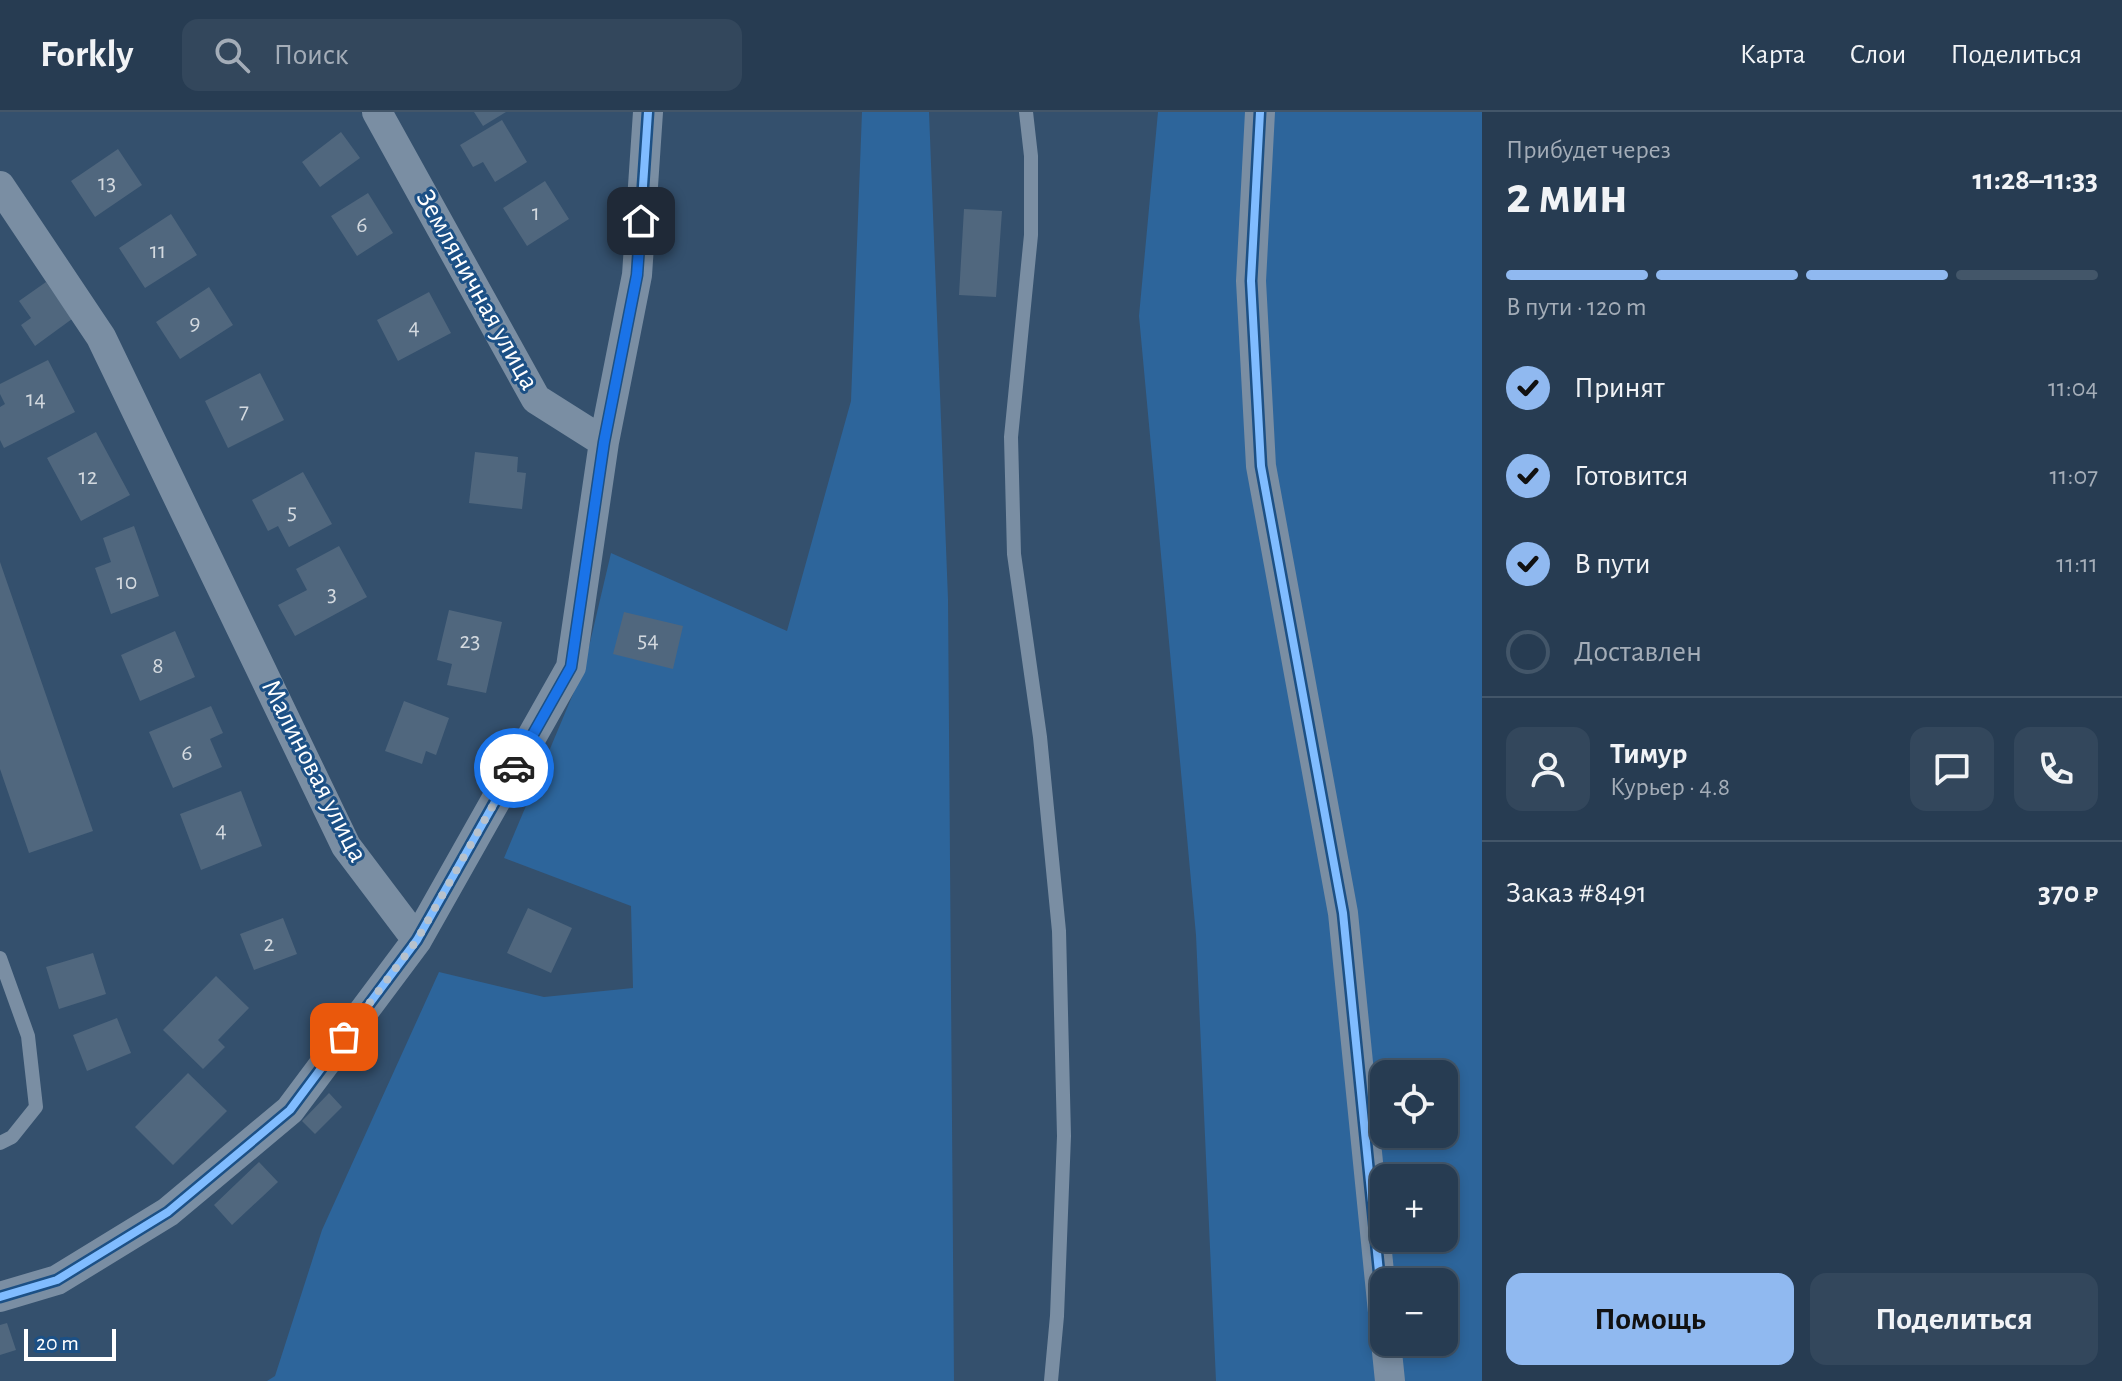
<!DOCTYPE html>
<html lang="ru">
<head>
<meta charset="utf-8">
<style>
  :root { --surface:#273c52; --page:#33475c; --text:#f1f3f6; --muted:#a4adb8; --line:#435669; --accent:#90b9f0 }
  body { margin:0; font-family:"Alegreya Sans",sans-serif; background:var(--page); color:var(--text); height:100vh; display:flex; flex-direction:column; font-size:30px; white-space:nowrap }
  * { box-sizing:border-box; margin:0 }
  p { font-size:26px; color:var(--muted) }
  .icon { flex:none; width:44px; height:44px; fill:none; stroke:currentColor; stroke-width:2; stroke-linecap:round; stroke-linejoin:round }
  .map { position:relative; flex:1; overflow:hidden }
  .drawer { display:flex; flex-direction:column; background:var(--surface); width:640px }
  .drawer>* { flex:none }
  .controls { position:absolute; left:1370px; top:948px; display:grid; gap:16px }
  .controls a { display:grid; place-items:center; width:88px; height:88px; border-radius:16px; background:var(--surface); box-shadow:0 4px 12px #0003,0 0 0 2px var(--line); font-size:40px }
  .scale { position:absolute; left:24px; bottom:20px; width:92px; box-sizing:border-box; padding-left:8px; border:4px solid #fff; border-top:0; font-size:22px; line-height:28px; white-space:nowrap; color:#fff; -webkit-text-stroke:6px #1c5085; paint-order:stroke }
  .pin { position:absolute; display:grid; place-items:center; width:68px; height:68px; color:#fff; margin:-34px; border-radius:16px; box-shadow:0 4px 12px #0006 }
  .courier { position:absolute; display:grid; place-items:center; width:80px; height:80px; margin:-40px; border:6px solid #1a73e8; border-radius:50%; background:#fff; color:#222; box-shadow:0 2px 10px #0007 }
  .headline em { font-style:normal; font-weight:600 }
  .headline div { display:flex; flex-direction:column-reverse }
  .headline { display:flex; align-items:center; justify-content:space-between; height:136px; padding:0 24px }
  h1 { font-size:52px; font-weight:600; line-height:60px }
  .bar { display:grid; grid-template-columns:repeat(4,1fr); gap:12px 8px; align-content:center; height:96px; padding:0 24px }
  .bar i { height:10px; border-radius:6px; background:var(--line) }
  .bar .current { background:var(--accent) }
  .bar p { grid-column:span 4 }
  .line { display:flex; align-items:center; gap:20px; padding:0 24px; border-top:2px solid var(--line) }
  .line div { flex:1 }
  .round { display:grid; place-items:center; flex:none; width:84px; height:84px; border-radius:16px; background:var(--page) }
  ol { padding:0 24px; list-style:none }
  li { display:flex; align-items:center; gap:24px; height:88px }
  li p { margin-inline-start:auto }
  li .icon { padding:8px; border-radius:50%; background:var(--accent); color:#111; stroke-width:4 }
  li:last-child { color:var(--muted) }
  li i { width:44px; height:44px; border:4px solid var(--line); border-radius:50% }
  .button { display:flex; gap:16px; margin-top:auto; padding:16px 24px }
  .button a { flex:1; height:92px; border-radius:16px; background:var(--accent); color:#111; font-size:32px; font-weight:600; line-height:92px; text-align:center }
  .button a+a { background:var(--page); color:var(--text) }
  header { display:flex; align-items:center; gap:48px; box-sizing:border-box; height:112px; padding:0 40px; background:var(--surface); border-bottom:2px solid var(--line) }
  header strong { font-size:38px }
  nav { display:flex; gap:44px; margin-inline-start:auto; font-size:28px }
  .search { width:560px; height:72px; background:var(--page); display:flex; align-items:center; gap:20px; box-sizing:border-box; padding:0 28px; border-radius:16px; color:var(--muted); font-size:30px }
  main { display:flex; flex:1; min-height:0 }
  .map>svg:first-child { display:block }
  .green { fill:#2d659b; fill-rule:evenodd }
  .building { fill:#50677e }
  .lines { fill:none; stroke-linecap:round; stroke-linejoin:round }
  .service { stroke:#7a8ea3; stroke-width:14 }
  .minor { stroke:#7a8ea3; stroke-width:30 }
  .cycleway-casing { stroke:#1c5085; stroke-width:13 }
  .cycleway { stroke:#80bcff; stroke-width:8 }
  .done { stroke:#b8c2cc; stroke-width:8; stroke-dasharray:0 14.4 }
  .route { stroke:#1a73e8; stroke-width:10 }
  .labels { text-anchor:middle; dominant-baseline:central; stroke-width:6; stroke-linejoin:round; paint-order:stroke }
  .number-label { font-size:24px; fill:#d3d9df }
  .street-label { font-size:28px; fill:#fff; stroke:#1c5085 }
</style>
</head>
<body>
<header>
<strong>Forkly</strong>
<div class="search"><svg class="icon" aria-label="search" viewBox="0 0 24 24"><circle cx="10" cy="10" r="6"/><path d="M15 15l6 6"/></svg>Поиск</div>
<nav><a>Карта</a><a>Слои</a><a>Поделиться</a></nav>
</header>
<main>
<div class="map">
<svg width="1482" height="1269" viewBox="0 0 1482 1269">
  <rect width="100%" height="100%" fill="#34506d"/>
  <!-- green -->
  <path class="green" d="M862 0H929L948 487 954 1269H267L275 1264 322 1118 439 860 544 885 633 876 631 794 504 746 584 556 611 441 787 519 851 289Z
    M1158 0H1482V1269H1216L1196 823 1139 204ZM1384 962H1444V1022H1384ZM1384 1066H1444V1126H1384ZM1384 1170H1444V1230H1384Z"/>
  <!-- building -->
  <path class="building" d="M474 0H506L483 14Z
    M502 8 527 50 495 70 483 50 473 55 460 33Z
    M341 20 360 46 320 75 302 50Z
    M118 37 142 73 95 105 71 69Z
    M545 69 569 107 527 134 503 96Z
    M368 81 393 121 357 144 331 104Z
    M964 97 1002 99 996 185 959 183Z
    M171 102 197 143 145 176 119 136Z
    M46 170 72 207 35 234 21 213 31 206 19 189Z
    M209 175 233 213 180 247 156 210Z
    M429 180 451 221 398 249 377 208Z
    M48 248 75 300 4 336 0 328V295L5 292 0 282V272Z
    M260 261 284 308 228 336 205 289Z
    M96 320 130 383 81 409 47 346Z
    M475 340 518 345 517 360 526 361 522 397 469 391Z
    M303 360 332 412 289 435 278 414 268 419 252 388Z
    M134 414 159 484 111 502 95 456 111 450 103 426Z
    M339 434 367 485 295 524 278 493 307 478 296 457Z
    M0 450 93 719 29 741 0 657Z
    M449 498 502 510 486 581 447 573 452 552 437 548Z
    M624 500 683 514 673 557 613 542Z
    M175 519 195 565 140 589 121 543Z
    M404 589 449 606 436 643 426 639 422 652 385 639Z
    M211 594 223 621 210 627 222 655 173 676 149 620Z
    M241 679 262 734 201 758 180 702Z
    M528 796 572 816 551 861 507 841Z
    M283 806 297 842 254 858 240 822Z
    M93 841 106 882 59 897 46 855Z
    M216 864 249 896 218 928 225 935 203 957 163 918Z
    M117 906 131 941 87 959 73 923Z
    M188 961 227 999 173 1053 135 1015Z
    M329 981 342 995 315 1022 302 1009Z
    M259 1050 278 1070 232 1113 214 1093Z
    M7 1211 16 1238 0 1243V1213Z"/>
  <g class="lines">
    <!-- service -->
    <path class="service" d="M1026 0 1031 44V123L1011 325 1014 442 1040 625 1059 819 1064 1024 1057 1204 1051 1269
      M0 846 28 924 36 995 12 1025 0 1031"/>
    <!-- minor -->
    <path class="minor" d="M377 0 536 287 604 330
      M1260 0 1251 169 1261 354 1343 801 1384 1210
      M0 74 101 225 346 734 417 828
      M0 1185 57 1168 168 1100 290 998 417 828 571 555 604 330 637 163 648 0
      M1386 1230 1390 1269"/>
    <defs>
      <path id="cycleway" d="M1260 0 1251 169 1261 354 1343 801 1384 1210
        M0 1185 57 1168 168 1100 290 998 417 828 571 555 604 330 637 163 648 0"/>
    </defs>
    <!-- cycleway casing -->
    <use href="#cycleway" class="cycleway-casing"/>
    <!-- cycleway -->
    <use href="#cycleway" class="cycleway"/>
  </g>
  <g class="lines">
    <!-- done -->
    <path class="done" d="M344 925 417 828 514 656"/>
    <!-- route -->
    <path class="route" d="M514 656 571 555 604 330 637 163 641 109"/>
  </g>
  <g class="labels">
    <!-- number labels -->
    <g class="number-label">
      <text x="107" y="71">13</text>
      <text x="536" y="101">1</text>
      <text x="362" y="113">6</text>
      <text x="158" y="139">11</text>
      <text x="195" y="211">9</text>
      <text x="414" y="215">4</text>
      <text x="36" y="287">14</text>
      <text x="244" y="299">7</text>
      <text x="88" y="365">12</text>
      <text x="292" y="400">5</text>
      <text x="127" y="470">10</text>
      <text x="332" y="482">3</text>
      <text x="648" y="528">54</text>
      <text x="470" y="529">23</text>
      <text x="158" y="554">8</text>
      <text x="187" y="641">6</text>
      <text x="221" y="718">4</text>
      <text x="269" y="832">2</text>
    </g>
    <!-- street labels -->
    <g class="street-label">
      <text transform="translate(477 178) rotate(61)">Земляничная улица</text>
      <text transform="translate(314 659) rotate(63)">Малиновая улица</text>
    </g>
  </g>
</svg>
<div class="controls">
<a><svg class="icon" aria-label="locate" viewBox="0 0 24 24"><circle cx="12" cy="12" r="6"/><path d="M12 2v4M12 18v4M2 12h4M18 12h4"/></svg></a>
<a>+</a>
<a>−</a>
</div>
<div class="scale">20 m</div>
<div class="pin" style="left:344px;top:925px;background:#ea580c"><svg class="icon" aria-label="bag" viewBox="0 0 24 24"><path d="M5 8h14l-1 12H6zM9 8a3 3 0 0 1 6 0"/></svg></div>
<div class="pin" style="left:641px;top:109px;background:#1f2937"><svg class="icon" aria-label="home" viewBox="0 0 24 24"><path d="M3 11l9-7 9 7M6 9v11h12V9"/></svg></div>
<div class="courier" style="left:514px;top:656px"><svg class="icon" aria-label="car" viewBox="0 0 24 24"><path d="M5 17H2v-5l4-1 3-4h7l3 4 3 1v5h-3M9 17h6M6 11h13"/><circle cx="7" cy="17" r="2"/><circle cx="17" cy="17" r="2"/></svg></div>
</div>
<section class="drawer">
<div class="headline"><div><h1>2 мин</h1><p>Прибудет через</p></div><em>11:28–11:33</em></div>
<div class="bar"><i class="current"></i><i class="current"></i><i class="current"></i><i></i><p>В пути · 120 m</p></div>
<ol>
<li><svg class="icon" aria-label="check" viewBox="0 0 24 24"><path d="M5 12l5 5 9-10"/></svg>Принят<p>11:04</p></li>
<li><svg class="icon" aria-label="check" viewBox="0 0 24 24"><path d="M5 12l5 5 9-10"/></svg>Готовится<p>11:07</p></li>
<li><svg class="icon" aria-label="check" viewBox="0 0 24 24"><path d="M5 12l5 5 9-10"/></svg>В пути<p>11:11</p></li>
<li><i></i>Доставлен</li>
</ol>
<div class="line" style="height:144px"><a class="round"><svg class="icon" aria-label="person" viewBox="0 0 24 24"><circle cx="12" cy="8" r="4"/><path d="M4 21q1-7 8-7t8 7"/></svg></a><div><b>Тимур</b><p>Курьер · 4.8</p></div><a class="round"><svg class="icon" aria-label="chat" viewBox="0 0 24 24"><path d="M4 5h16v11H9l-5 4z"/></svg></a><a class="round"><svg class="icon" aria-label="phone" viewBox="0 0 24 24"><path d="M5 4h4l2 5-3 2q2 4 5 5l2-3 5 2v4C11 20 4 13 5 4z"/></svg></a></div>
<div class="line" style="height:104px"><div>Заказ #8491</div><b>370 ₽</b></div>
<div class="button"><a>Помощь</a><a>Поделиться</a></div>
</section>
</main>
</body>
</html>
